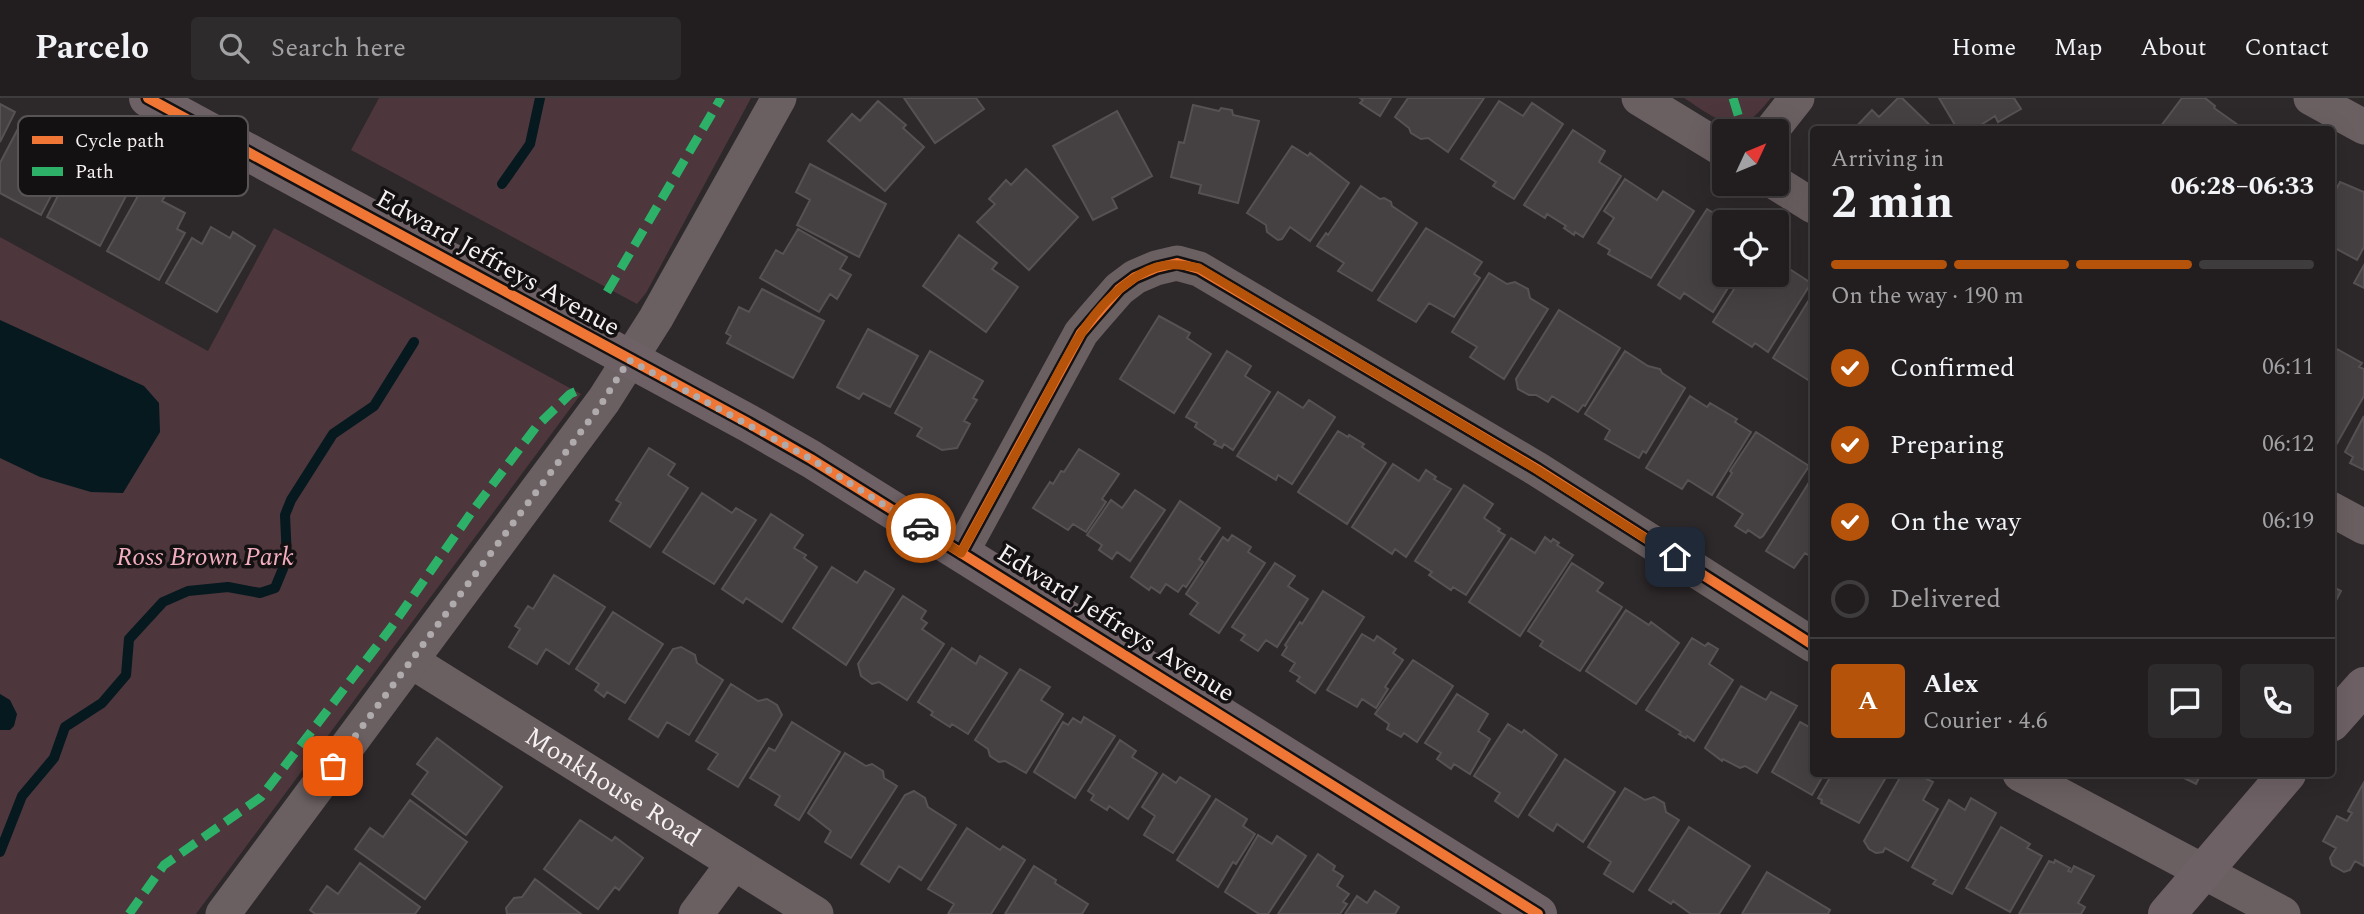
<!DOCTYPE html>
<html lang="en">
<head>
<meta charset="utf-8">
<style>
  :root { --surface:#221e20; --page:#2e2b2d; --text:#f1f3f6; --muted:#a2a2a5; --line:#3f3c3e; --accent:#b45309 }
  body { margin:0; font-family:Spectral,serif; background:var(--page); color:var(--text); height:100vh; display:flex; flex-direction:column; font-size:26px; white-space:nowrap }
  * { box-sizing:border-box; margin:0 }
  p { font-size:23px; color:var(--muted) }
  .icon { flex:none; width:38px; height:38px; fill:none; stroke:currentColor; stroke-width:2; stroke-linecap:round; stroke-linejoin:round }
  .map { position:relative; flex:1; overflow:hidden }
  .details { position:absolute; left:1810px; top:28px; width:525px; height:651px; display:flex; flex-direction:column; background:var(--surface); border-radius:7px; box-shadow:0 7px 28px #0002,0 0 0 2px var(--line) }
  .details>* { flex:none }
  .needle { width:46px; rotate:46deg }
  .controls { position:absolute; left:1712px; top:21px; display:grid; gap:14px }
  .controls a { display:grid; place-items:center; width:77px; height:77px; border-radius:7px; background:var(--surface); box-shadow:0 7px 28px #0002,0 0 0 2px var(--line); font-size:35px }
  .pin { position:absolute; display:grid; place-items:center; width:60px; height:60px; color:#fff; margin:-30px; border-radius:14px; box-shadow:0 4px 10px #0006 }
  .courier { position:absolute; display:grid; place-items:center; width:70px; height:70px; margin:-35px; border:5px solid #b45309; border-radius:50%; background:#fff; color:#222; box-shadow:0 2px 9px #0007 }
  .head em { font-style:normal; font-weight:700 }
  .head div { display:flex; flex-direction:column-reverse }
  .head { display:flex; align-items:center; justify-content:space-between; height:119px; padding:0 21px }
  h1 { font-size:46px; font-weight:700; line-height:52px }
  .bar { display:grid; grid-template-columns:repeat(4,1fr); gap:10px 7px; align-content:center; height:84px; padding:0 21px }
  .bar i { height:9px; border-radius:5px; background:var(--line) }
  .bar .selected { background:var(--accent) }
  .bar p { grid-column:span 4 }
  .line { display:flex; align-items:center; gap:18px; padding:0 21px; border-top:2px solid var(--line) }
  .line div { flex:1 }
  .round { display:grid; place-items:center; flex:none; width:74px; height:74px; border-radius:7px; background:var(--page) }
  ol { padding:0 21px; list-style:none }
  li { display:flex; align-items:center; gap:21px; height:77px }
  li p { margin-inline-start:auto }
  li .icon { padding:7px; border-radius:50%; background:var(--accent); color:#fff; stroke-width:4 }
  li:last-child { color:var(--muted) }
  li i { width:38px; height:38px; border:4px solid var(--line); border-radius:50% }
  header { display:flex; align-items:center; gap:42px; box-sizing:border-box; height:98px; padding:0 35px; background:var(--surface); border-bottom:2px solid var(--line) }
  header strong { font-size:33px }
  nav { display:flex; gap:38px; margin-inline-start:auto; font-size:24px }
  .search { width:490px; height:63px; background:var(--page); display:flex; align-items:center; gap:18px; box-sizing:border-box; padding:0 24px; border-radius:7px; color:var(--muted); font-size:26px }
  .map>svg:first-child { display:block }
  .green { fill:#4d363c }
  .water { fill:#05191e }
  .lines { fill:none; stroke-linecap:round; stroke-linejoin:round }
  .stream { stroke:#05191e; stroke-width:10 }
  .building { fill:#454142; stroke:#565253; stroke-width:2 }
  .street { stroke:#6a5f61; stroke-width:35 }
  .secondary { stroke:#6e6165; stroke-width:38 }
  .quiet { stroke:#2db169; stroke-width:9; stroke-dasharray:18 9; stroke-linecap:butt }
  .cycleway-casing { stroke:#141112; stroke-width:15 }
  .cycleway { stroke:#f07635; stroke-width:10 }
  .done { stroke:#afaaab; stroke-width:7; stroke-dasharray:0 12.6 }
  .route { stroke:#b45309; stroke-width:9 }
  .labels { text-anchor:middle; dominant-baseline:central; stroke-width:7; stroke-linejoin:round; paint-order:stroke }
  .street-label { font-size:26px; fill:#f5f0f1; stroke:#141112 }
  .park-label { font-size:26px; font-style:italic; fill:#f2adbe; stroke:#141112 }
  .key { fill:#141112; stroke:#585455; stroke-width:2 }
  .key-label { font-size:19px; fill:#f5f0f1 }
</style>
</head>
<body>
<header>
<strong>Parcelo</strong>
<div class="search"><svg class="icon" aria-label="search" viewBox="0 0 24 24"><circle cx="10" cy="10" r="6"/><path d="M15 15l6 6"/></svg>Search here</div>
<nav><a>Home</a><a>Map</a><a>About</a><a>Contact</a></nav>
</header>
<div class="map">
<svg width="2364" height="816" viewBox="0 0 2364 816">
  <rect width="100%" height="100%" fill="#2d282a"/>
  <!-- green -->
  <path class="green" d="M379 0H751L646 195 637 206 351 52Z
    M1684 0H1771C1765 7 1758 16 1751 21 1730 36 1702 11 1684 0Z
    M274 130 581 296 196 816H0V139L208 253Z"/>
  <!-- water -->
  <path class="water" d="M0 222 144 288 159 305 160 334 123 395 91 394 40 379 0 360Z
    M0 596 10 602 17 616 14 628 10 632H0Z"/>
  <g class="lines">
    <!-- stream -->
    <path class="stream" d="M502 86 530 46 540 0
      M0 754 22 698 54 660 65 629 102 605 126 577 129 541 163 504 188 493 228 489 260 495 275 490 287 461 285 417 291 402 333 336 374 308 414 244"/>
  </g>
  <!-- building -->
  <path class="building" d="M904 0H976L984 11 935 45Z
    M1360 0H1391L1380 18 1360 5 1363 2Z
    M1408 0H1484L1448 54 1428 40 1421 41 1411 35 1409 30 1395 19Z
    M1898 0H1902L1935 32H1853L1872 12 1879 19Z
    M1939 0H2014L2021 11 1998 24 1995 18 1973 32H1958Z
    M2182 0H2205L2215 8 2214 10 2238 27 2235 32H2158Z
    M878 3 906 27 903 30 924 49 885 93 828 43 852 16 860 23Z
    M1499 3 1523 18 1532 5 1563 26 1514 101 1493 88 1496 84 1461 61Z
    M0 6 15 14 0 44Z
    M1193 7 1219 13 1221 10 1232 12 1233 17 1259 23 1238 105 1199 95 1201 87 1171 79 1179 44 1184 45Z
    M1117 13 1152 78 1112 100 1117 110 1093 122 1053 48Z
    M21 25 42 37 39 43 48 48 45 52 62 62 55 76 61 79 41 117 0 95V65Z
    M1573 32 1605 53 1599 64 1621 78 1583 139 1575 134 1574 137 1564 130 1566 128 1547 116 1545 120 1524 107Z
    M1292 48 1308 58 1310 55 1349 85 1310 143 1290 129 1282 141 1278 142 1267 134 1266 127 1247 115Z
    M111 58 139 73 100 148 47 119 71 72 96 85Z
    M810 66 886 106 859 159 797 127 810 102 796 94Z
    M1026 71 1078 119 1029 172 977 124 995 106 989 101 1006 82 1011 87Z
    M1625 81 1657 102 1663 93 1694 113 1651 180 1608 156 1610 152 1598 145 1614 120 1604 113Z
    M2340 84 2364 94V149L2357 162 2331 148V101Z
    M144 87 165 98 162 103 185 115 177 131 185 135 159 182 107 153Z
    M1361 88 1380 101 1384 100 1391 104 1392 108 1417 125 1372 193 1338 173 1344 165 1317 148 1326 135 1328 137Z
    M1707 111 1728 124H1724V177H1736L1713 214 1684 195 1680 201 1658 187Z
    M211 129 230 140 233 134 255 148 217 214 166 185 192 140 202 146Z
    M1426 130 1482 164 1474 176 1480 180 1454 219 1429 205 1416 224 1378 202Z
    M798 131 847 159 840 171 851 177 837 201 830 196 819 214 760 180 776 152 783 156Z
    M959 137 997 165 992 171 1018 189 986 234 923 188Z
    M2364 167V190L2354 185Z
    M1785 168 1811 185 1768 254 1755 245 1752 249 1713 224 1743 177H1776V174L1779 176Z
    M1489 175 1507 186 1515 184 1528 191 1530 200 1548 211 1504 281 1470 259 1477 249 1452 234Z
    M762 191 824 223 793 280 727 245 731 238 726 235 739 209 749 214Z
    M1812 197 1813 198V285L1773 260Z
    M1559 212 1620 250 1585 308 1583 307 1578 314 1552 298 1548 304 1536 297H1529L1518 291 1516 281Z
    M1159 218 1190 235 1187 240 1211 256 1174 315 1120 281Z
    M868 231 918 258 890 309 863 295 859 301 837 289Z
    M2337 251 2362 265 2359 269 2364 271V298L2332 354 2331 254 2334 256Z
    M930 253 983 283 973 300 977 302 964 323 970 326 957 350 942 352 917 338 922 330 895 315Z
    M1227 253 1251 268 1245 278 1270 294 1233 352 1224 346 1222 350 1214 346 1216 343 1195 329 1197 325 1186 319Z
    M1625 253 1648 268 1660 271 1662 275 1685 290 1646 355 1643 353 1639 360 1605 341 1610 332 1585 316Z
    M1278 294 1303 310 1309 302 1335 319 1292 386 1278 377 1276 382 1237 358Z
    M1690 298 1707 309 1710 305 1737 321 1735 324 1751 334 1712 397 1688 382 1682 391 1646 370Z
    M2364 318V372L2350 365 2353 359 2345 354Z
    M1338 333 1348 339 1349 337 1364 346 1362 349 1386 365 1347 426 1298 394Z
    M1756 334 1809 368 1763 438 1760 440 1748 432 1746 435 1735 428 1743 416 1717 399 1732 375 1730 373Z
    M649 350 675 366 668 377 688 390 650 449 610 423 621 405 616 402Z
    M1079 351 1119 376 1102 401 1106 404 1086 434 1073 426 1068 432 1033 410 1050 384 1053 386 1061 373 1064 374Z
    M1393 366 1419 383 1426 372 1436 379 1434 381 1451 391 1406 459 1395 451 1392 456 1352 429Z
    M1813 378V460L1805 455 1794 470 1766 453Z
    M1464 387 1493 406 1484 420 1500 431 1498 433 1505 437 1466 497 1453 489 1451 492 1429 477 1432 474 1415 463Z
    M1135 392 1165 412 1130 463 1117 454 1112 461 1099 452 1102 447 1087 437 1111 402 1122 410Z
    M702 395 732 415 736 410 756 422 714 486 663 454Z
    M1180 403 1220 430 1199 461 1203 464 1186 489 1183 487 1178 494 1166 486 1160 495 1151 489 1149 492 1131 479Z
    M771 416 803 437 794 450 806 457 804 460 817 469 782 524 746 500 743 505 722 491Z
    M1232 437 1251 449 1248 454 1265 465 1219 535 1190 516 1198 505 1186 496 1223 439 1228 443Z
    M1545 439 1551 444 1553 441 1559 445 1557 447 1573 457 1520 538 1469 504 1511 440 1535 455Z
    M1275 465 1295 478 1288 488 1308 501 1277 549 1266 542 1258 553 1241 542 1245 537 1232 529Z
    M1572 465 1603 485 1597 493 1622 509 1580 573 1540 548 1543 543 1528 533Z
    M832 469 857 485 865 473 894 491 846 567 793 530Z
    M554 477 605 509 569 566 546 551 537 566 509 549 520 531 515 528 528 508 533 511Z
    M2331 488 2341 493 2331 512Z
    M1323 493 1364 519 1315 595 1297 583 1300 579 1290 573 1295 565 1282 557 1287 549 1285 547 1300 524 1302 526Z
    M903 498 926 513 921 521 927 525 922 531 944 546 907 602 879 584 872 586 861 578 858 566Z
    M1626 512 1649 527 1651 524 1679 545 1636 606 1586 573Z
    M613 514 663 546 625 605 607 594 604 599 595 592 599 586 576 571Z
    M1362 536 1374 543 1377 538 1396 551 1393 555 1403 562 1385 589 1388 591 1376 610 1362 601 1357 609 1327 592Z
    M1692 540 1705 548 1708 545 1718 551 1709 566 1733 582 1694 643 1687 638 1686 640 1679 636 1681 634 1646 612Z
    M681 549 695 557 697 565 723 582 689 637 667 624 658 639 629 621 673 551Z
    M952 550 976 566 980 558 1007 575 968 636 952 626 950 629 931 617 933 614 918 604Z
    M1413 562 1453 588 1417 644 1404 635 1401 639 1387 631 1389 626 1375 616Z
    M1020 571 1050 589 1041 602 1063 616 1026 675 1005 663 999 664 990 658 988 651 975 642Z
    M731 586 758 603 767 601 777 607 782 617 738 689 708 671 718 656 696 643Z
    M1741 588 1766 602 1771 594 1797 608 1757 675 1745 668 1740 670 1723 661 1722 663 1705 650Z
    M1457 596 1488 616 1478 633 1490 641 1470 676 1454 666 1451 671 1437 661 1441 655 1425 645Z
    M1084 619 1115 638 1075 700 1034 674 1063 624 1068 627 1073 620 1081 625Z
    M792 624 840 654 799 722 775 707 780 698 750 680 769 650 775 653Z
    M1800 624 1813 631V676H1824L1812 697 1772 674Z
    M1508 626 1522 635 1524 632 1557 657 1518 719 1495 703 1500 695 1474 678Z
    M437 640 502 689 466 737 412 696 428 674 417 666Z
    M1120 642 1136 653 1132 659 1157 675 1128 721 1109 708 1107 712 1091 702 1094 697 1088 693Z
    M845 655 866 668 872 666 883 673 884 680 897 688 851 760 825 744 831 733 808 715Z
    M1565 661 1615 694 1583 744 1557 726 1553 733 1529 717Z
    M1163 676 1176 685 1180 679 1210 698 1173 755 1144 737 1155 718 1142 709Z
    M1832 676H1888L1859 725 1821 705 1822 702 1818 700Z
    M1902 676H1917L1933 684 1923 702 1938 711 1908 763 1885 750 1883 754 1876 755 1869 751 1864 743Z
    M2176 676H2201L2196 686Z
    M2363 686 2364 768 2355 763 2350 772 2344 774 2332 767 2330 760 2336 750 2323 743 2337 718 2347 723 2352 715 2348 713Z
    M1625 690 1645 702 1654 699 1664 705 1666 714 1679 722 1633 794 1604 776 1611 764 1588 749Z
    M914 693 925 700 928 709 956 727 921 782 899 768 889 784 861 766 905 697Z
    M1971 700 1996 715 1952 796 1933 786 1936 782 1912 769 1949 702 1965 712Z
    M1216 701 1247 721 1243 728 1255 736 1236 766 1233 764 1218 789 1177 762Z
    M410 702 467 744 425 801 355 751 370 730 383 739Z
    M580 722 612 743 615 739 643 760 619 792 615 789 598 811 544 771Z
    M1689 729 1750 768 1719 816H1691L1673 803 1671 806 1649 792Z
    M2001 729 2030 746 2027 750 2042 758 2010 814 1966 790Z
    M967 730 1000 752 1003 748 1025 762 991 816H948L954 806 928 791Z
    M1258 737 1272 746 1277 738 1306 758 1268 816H1259L1225 794Z
    M1318 756 1335 768 1333 772 1343 778 1337 788 1349 796 1343 804 1347 806 1340 816H1278Z
    M2055 762 2070 770 2068 773 2071 774 2074 768 2094 778 2078 805 2085 809 2081 816H2019L2049 763 2054 765Z
    M360 765 420 809 415 816H315L310 812 327 788 338 796Z
    M1034 768 1056 782 1055 785 1088 806 1082 816H1005Z
    M1767 774 1830 812 1828 816H1742Z
    M535 781 581 816H507L506 810 514 800 522 799Z
    M1375 793 1399 809 1395 816H1345L1357 798 1367 805Z"/>
  <g class="lines">
    <!-- street -->
    <g class="street">
      <path d="M1639 0 1724 52"/>
      <path d="M2311 0 2364 29"/>
      <path d="M1771 33 1797 0"/>
      <path d="M1776 85 1813 108"/>
      <path d="M2331 411 2364 429"/>
      <path d="M961 455 1081 235 1092 222 1119 191 1135 179 1156 170 1177 165 1199 171 1537 371 1813 547"/>
      <path id="s1" d="M411 563 816 816"/>
      <path d="M2020 676 2283 816"/>
      <path d="M223 816 604 302 656 220 779 0"/>
      <path d="M696 816 734 765"/>
    </g>
    <!-- secondary -->
    <path class="secondary" d="M148 0 748 325 811 361 1538 816
      M2331 625 2364 588
      M2167 816 2287 676"/>
    <!-- quiet -->
    <path class="quiet" d="M1733 0 1740 23
      M607 194 721 0
      M129 816 164 767 261 699 390 531 471 415 536 329 570 296 581 291"/>
    <defs>
      <path id="cycleway" d="M148 0 748 325 811 361 1538 816
        M961 455 1081 235 1092 222 1119 191 1135 179 1156 170 1177 165 1199 171 1537 371 1813 547"/>
    </defs>
    <!-- cycleway casing -->
    <use href="#cycleway" class="cycleway-casing"/>
    <!-- cycleway -->
    <use href="#cycleway" class="cycleway"/>
  </g>
  <g class="lines">
    <!-- done -->
    <path class="done" d="M333 668 600 308 629 262 811 361 921 430"/>
    <!-- route -->
    <path class="route" d="M921 430 961 455C985 411 1009 368 1033 324 1060 274 1084 213 1133 181 1156 165 1173 164 1199 170L1536 371 1675 459"/>
  </g>
  <g class="labels">
    <!-- street labels -->
    <g class="street-label">
      <text transform="translate(498 165) rotate(29)">Edward Jeffreys Avenue</text>
      <text transform="translate(1116 525) rotate(32)">Edward Jeffreys Avenue</text>
      <text stroke="none"><textPath href="#s1" startOffset="238">Monkhouse Road</textPath></text>
    </g>
    <!-- park labels -->
    <g class="park-label">
      <text x="205" y="459">Ross Brown Park</text>
    </g>
  </g>
  <!-- legend -->
  <rect x="18" y="18" width="230" height="80" rx="10" class="key"/>
  <rect x="32" y="38" width="31" height="8" fill="#f07635"/>
  <rect x="32" y="69" width="31" height="9" fill="#2db169"/>
  <g class="key-label">
    <text x="75" y="49">Cycle path</text>
    <text x="75" y="80">Path</text>
  </g>
</svg>
<div class="controls">
<a><svg class="needle" viewBox="-14 -14 28 28"><path d="M0-13l5 13h-10z" fill="#e53935"/><path d="M0 13l5-13h-10z" fill="#a2a2a5"/></svg></a>
<a><svg class="icon" aria-label="locate" viewBox="0 0 24 24"><circle cx="12" cy="12" r="6"/><path d="M12 2v4M12 18v4M2 12h4M18 12h4"/></svg></a>
</div>
<div class="pin" style="left:333px;top:668px;background:#ea580c"><svg class="icon" aria-label="bag" viewBox="0 0 24 24"><path d="M5 8h14l-1 12H6zM9 8a3 3 0 0 1 6 0"/></svg></div>
<div class="pin" style="left:1675px;top:459px;background:#1f2937"><svg class="icon" aria-label="home" viewBox="0 0 24 24"><path d="M3 11l9-7 9 7M6 9v11h12V9"/></svg></div>
<div class="courier" style="left:921px;top:430px"><svg class="icon" aria-label="car" viewBox="0 0 24 24"><path d="M5 17H2v-5l4-1 3-4h7l3 4 3 1v5h-3M9 17h6M6 11h13"/><circle cx="7" cy="17" r="2"/><circle cx="17" cy="17" r="2"/></svg></div>
<section class="details">
<div class="head"><div><h1>2 min</h1><p>Arriving in</p></div><em>06:28–06:33</em></div>
<div class="bar"><i class="selected"></i><i class="selected"></i><i class="selected"></i><i></i><p>On the way · 190 m</p></div>
<ol>
<li><svg class="icon" aria-label="check" viewBox="0 0 24 24"><path d="M5 12l5 5 9-10"/></svg>Confirmed<p>06:11</p></li>
<li><svg class="icon" aria-label="check" viewBox="0 0 24 24"><path d="M5 12l5 5 9-10"/></svg>Preparing<p>06:12</p></li>
<li><svg class="icon" aria-label="check" viewBox="0 0 24 24"><path d="M5 12l5 5 9-10"/></svg>On the way<p>06:19</p></li>
<li><i></i>Delivered</li>
</ol>
<div class="line" style="height:126px"><b class="round" style="background:var(--accent);color:#fff">A</b><div><b>Alex</b><p>Courier · 4.6</p></div><a class="round"><svg class="icon" aria-label="chat" viewBox="0 0 24 24"><path d="M4 5h16v11H9l-5 4z"/></svg></a><a class="round"><svg class="icon" aria-label="phone" viewBox="0 0 24 24"><path d="M5 4h4l2 5-3 2q2 4 5 5l2-3 5 2v4C11 20 4 13 5 4z"/></svg></a></div>
</section>
</div>
</body>
</html>
